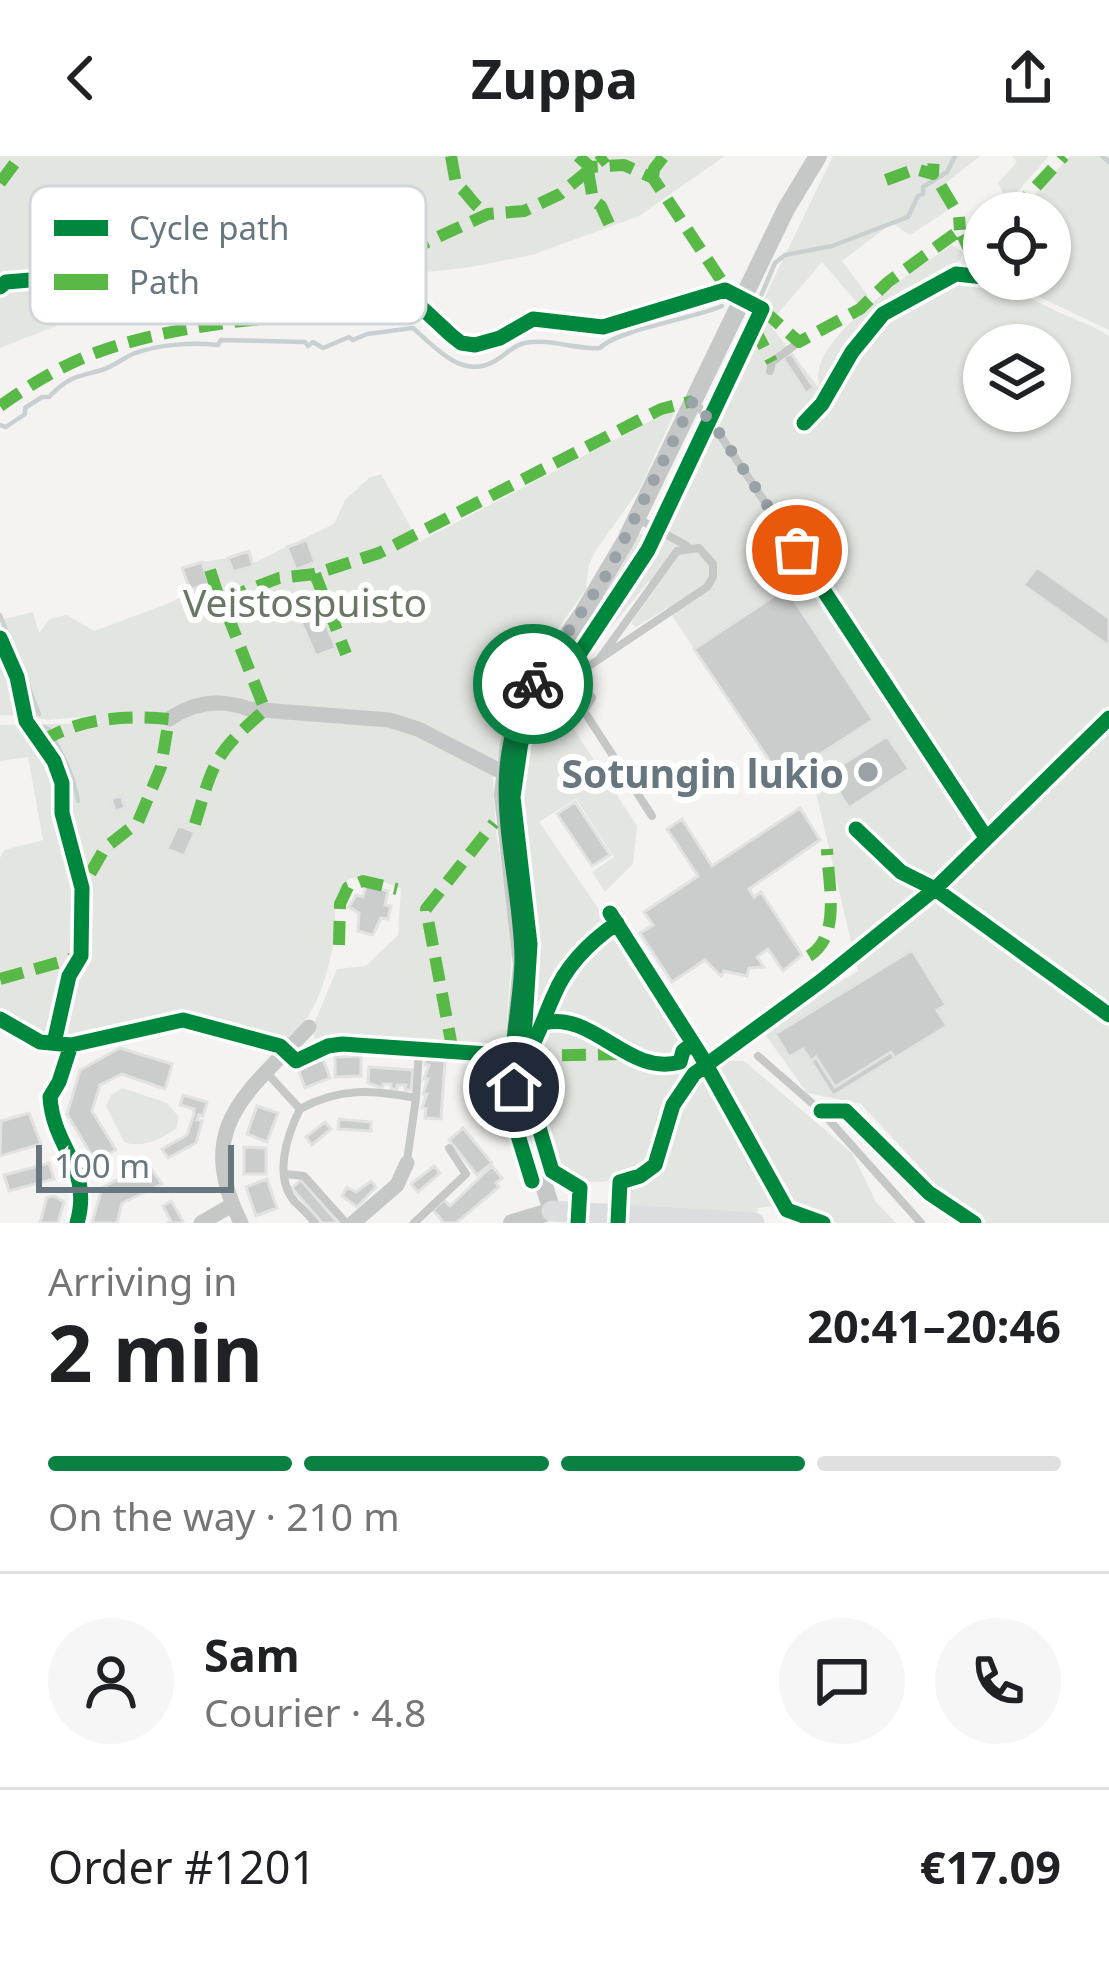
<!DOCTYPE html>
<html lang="en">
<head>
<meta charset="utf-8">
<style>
  :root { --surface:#fff; --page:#f6f6f6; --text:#202124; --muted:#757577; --line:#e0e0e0; --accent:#0b8043 }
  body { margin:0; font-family:"Noto Sans",sans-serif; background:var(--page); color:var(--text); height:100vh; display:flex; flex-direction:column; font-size:45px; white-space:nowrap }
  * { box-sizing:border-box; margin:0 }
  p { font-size:39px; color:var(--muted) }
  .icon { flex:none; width:66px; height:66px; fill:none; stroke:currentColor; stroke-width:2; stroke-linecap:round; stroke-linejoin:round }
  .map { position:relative; height:1067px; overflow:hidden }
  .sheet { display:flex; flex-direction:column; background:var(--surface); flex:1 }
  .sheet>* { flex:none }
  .tools { position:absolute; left:963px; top:36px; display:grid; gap:24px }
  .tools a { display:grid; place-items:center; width:108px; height:108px; border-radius:50%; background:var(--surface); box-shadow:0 3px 9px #0004; font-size:60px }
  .scale { position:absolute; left:36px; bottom:30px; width:198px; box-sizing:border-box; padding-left:12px; border:6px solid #67767f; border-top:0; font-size:33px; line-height:42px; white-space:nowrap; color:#67767f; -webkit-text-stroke:9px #fff; paint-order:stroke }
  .pin { position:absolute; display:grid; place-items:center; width:102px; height:102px; color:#fff; margin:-51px; border:6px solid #fff; border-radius:50%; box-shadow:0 3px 12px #0007 }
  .courier { position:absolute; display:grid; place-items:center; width:120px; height:120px; margin:-60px; border:9px solid #0b8043; border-radius:50%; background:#fff; color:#222; box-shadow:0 3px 15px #0007 }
  .headline em { font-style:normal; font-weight:700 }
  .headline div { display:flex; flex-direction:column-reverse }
  .headline { display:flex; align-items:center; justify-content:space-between; height:204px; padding:0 48px }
  h1 { font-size:78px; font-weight:700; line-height:90px }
  .bar { display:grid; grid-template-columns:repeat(4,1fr); gap:18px 12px; align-content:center; height:144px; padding:0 48px }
  .bar i { height:15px; border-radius:9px; background:var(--line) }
  .bar .selected { background:var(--accent) }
  .bar p { grid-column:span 4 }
  .line { display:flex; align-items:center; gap:30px; padding:0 48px; border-top:3px solid var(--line) }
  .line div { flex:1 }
  .round { display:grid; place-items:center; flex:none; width:126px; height:126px; border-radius:63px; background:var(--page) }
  header { display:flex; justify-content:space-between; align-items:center; height:156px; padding:0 48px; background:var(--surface); font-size:54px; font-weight:700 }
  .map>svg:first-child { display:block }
  .green { fill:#e3e5e0; fill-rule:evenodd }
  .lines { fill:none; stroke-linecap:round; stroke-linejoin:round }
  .stream { stroke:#c8d0d2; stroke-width:4.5 }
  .building { fill:#cbcccc; stroke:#e3e2e2; stroke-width:3 }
  .service { stroke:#c6c8c8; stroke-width:8 }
  .minor { stroke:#c6c8c8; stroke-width:15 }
  .tertiary { stroke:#c6c8c8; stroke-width:18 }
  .secondary { stroke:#dcddde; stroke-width:21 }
  .quiet { stroke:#58b947; stroke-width:12; stroke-dasharray:24 12; stroke-linecap:butt }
  .cycleway-casing { stroke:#fff; stroke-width:22 }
  .cycleway { stroke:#00873e; stroke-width:15 }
  .done { stroke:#98a2a7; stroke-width:12; stroke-dasharray:0 21.6 }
  .route { stroke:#0b8043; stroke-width:15 }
  .poi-dot { fill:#98a2a7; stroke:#fff; stroke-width:4.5 }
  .labels { text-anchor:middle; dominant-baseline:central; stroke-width:12; stroke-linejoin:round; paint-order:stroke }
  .park-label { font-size:39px; fill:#6a7765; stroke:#fff }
  .poi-label { font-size:39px; font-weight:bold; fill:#67767f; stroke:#fff; text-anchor:end }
  .key { fill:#fff; stroke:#d1d6d9; stroke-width:3 }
  .key-label { font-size:33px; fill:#67767f }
</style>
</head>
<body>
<header><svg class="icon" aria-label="back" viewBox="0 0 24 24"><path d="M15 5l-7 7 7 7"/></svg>Zuppa<svg class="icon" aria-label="share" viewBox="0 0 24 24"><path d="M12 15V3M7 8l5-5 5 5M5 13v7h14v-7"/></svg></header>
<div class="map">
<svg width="1109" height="1067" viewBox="0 0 1109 1067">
  <rect width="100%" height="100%" fill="#f4f3f2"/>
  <!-- green -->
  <path class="green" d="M0 0H725L639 60 532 99 465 112 138 146 113 158 81 160 0 192Z
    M833 0H980L938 33 948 54 910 79 892 67 842 105 868 140 858 148 822 106 775 161 762 147Z
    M1012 0H1049L1008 46 998 27 1017 6Z
    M1070 0H1109V174L1002 123H1050V57H1018Z
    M952 89 963 96 960 104 880 155 849 193 822 236 829 245C855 194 910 114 980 124 1004 128 1028 142 1050 152 1069 162 1091 168 1109 180V1067H979L954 1048 861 948 807 937 762 874 858 815 812 620 789 635 667 452 636 471 633 469 632 465 654 434 649 425 593 493 590 490 657 381 661 383 708 272 711 274 716 256 764 161 819 232C819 226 817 219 819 213 828 171 917 112 952 89ZM984 189H1050V255H984Z
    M677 251 639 334 596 394 589 408 586 433 528 515 509 550 493 622 496 675 513 780 505 892 315 883 312 873 337 813 366 810 398 779 401 733 379 724 350 722C330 741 337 759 334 783 328 820 316 861 287 884L181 857 56 883C36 881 10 870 0 852V702L4 694 43 684 28 601 0 605V569L101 567 91 560 49 564 29 561 22 520 0 464 33 456 39 477 50 463 67 459 94 475 167 448 209 427 202 406 228 402 234 416 334 368 345 344 369 322 381 318 419 386Z
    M646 377 651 379 581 493 571 495 568 492 609 431 636 379Z
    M0 492 13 522 21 560 0 559Z
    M569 524 583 545 564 558 637 670 633 708 605 736 592 716 614 701 576 643 539 666 609 768 579 795 554 828 527 892 534 788 517 621 525 587 540 560Z
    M613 775 681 879 672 896 681 928 670 947 647 1012C616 1028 584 1033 555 1013L529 929 526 907C558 860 561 809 613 775Z
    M718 905H744L852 997 876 1046 896 1067H831L786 1044 712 913Z
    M705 915 778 1043V1050L758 1052 757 1057 623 1050 624 1030 657 1015C666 980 673 936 705 915Z
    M122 932 167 947 179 961 176 973C160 983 142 993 124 986L106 950 111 939Z"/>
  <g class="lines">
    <!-- stream -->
    <path class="stream" d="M1102 0 1109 6
      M760 142 775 107 785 99 832 90 908 61 918 40 923 38V31L947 16 955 0
      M0 269 6 271 25 258V252L42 241H49C69 220 77 221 102 214 114 210 123 202 135 197 158 189 190 186 218 189L221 184 305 186 308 190 313 186 323 192 349 181 353 184 367 178 413 172C435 191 461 223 493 206 505 200 513 189 525 187 551 182 575 194 600 192 617 174 695 162 722 150
      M0 459 39 558
      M41 570 49 573C61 596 74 619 78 645"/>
  </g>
  <!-- building -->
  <path class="building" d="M791 197 814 232 806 237 783 202Z
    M307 384 315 406 296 414 287 391Z
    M249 395 253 410 233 416 228 402Z
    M202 406 209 427 190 434 182 412Z
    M1037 411 1109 462V490L1023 429Z
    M786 432 873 564 782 623 694 493Z
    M314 456 316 460 322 458 336 492 316 500 301 466Z
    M887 580 909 613 849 652 827 618Z
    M121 639 125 652 115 655 111 643Z
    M575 646 610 699 592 710 557 658Z
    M800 652 820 684 749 733 754 741 761 736 802 799 783 815 768 793 757 801 764 811 749 812 747 820 724 815 721 820 705 804 672 826 640 777 653 769 644 756 698 720 667 673 682 663 712 710Z
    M178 669 195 676 184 700 167 693Z
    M366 729 388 735 385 749 391 750 388 763 381 762 373 779 358 775 359 757 349 751 356 739 363 741Z
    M912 794 946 849 937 854 947 870 895 902 891 896 835 931 816 901 811 905 803 893 789 901 775 878Z
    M120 892 172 908 169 920 165 933 122 918 100 929 92 955 116 994 95 1005 67 958 80 914Z
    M891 896 895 902 833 940 811 905 816 901 835 931Z
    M361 900V920L335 921V901Z
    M323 903 330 922 305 932 298 913Z
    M425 903 445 904 441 963 425 962 426 953 422 952 427 938H423L428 923H424L429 909H425Z
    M369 911 413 914 411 934H405L406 929H397V933H391V928H383L382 932 368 927Z
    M183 939 207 946 203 960 199 959 197 964 202 965 196 987 168 1002 162 993 187 979 194 958V953L180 949Z
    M257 950 278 957 267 986 247 978Z
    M29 957 41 988 0 1000 1 965Z
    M339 963 371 966V975L338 973Z
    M325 966 331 973 312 989 306 981Z
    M463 972 492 1007 477 1019 449 984Z
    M244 991 266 992V1018H244Z
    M49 1007 54 1023 9 1035 4 1019Z
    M147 1007 162 1028 122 1047 117 1067H92L102 1032Z
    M434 1010 440 1017 418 1036 411 1028Z
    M492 1010 502 1022 496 1027 499 1031 456 1067H444L433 1054 444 1044 450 1050Z
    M267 1023 277 1052 256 1060 246 1031Z
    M301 1024 338 1067H322L292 1032Z
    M371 1025 376 1031 357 1051 342 1040 347 1031 356 1036Z
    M54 1040 64 1046 58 1067H40L47 1041Z
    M171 1045 183 1065 180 1067H167L171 1065 163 1050Z"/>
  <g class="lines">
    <!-- service -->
    <path class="service" d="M770 215 772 206 799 186
      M694 246 708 261 797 394
      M637 362 687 390
      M554 497 571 510 592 542 584 555 652 660
      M577 518 707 431 713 421V408L699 392 677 395 600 502
      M758 900 821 955 921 1067
      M266 916 300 953C340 931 372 934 416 942L419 894
      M300 953C287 979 273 1021 295 1046 302 1053 309 1059 315 1067
      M407 1005 416 942
      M285 1018 304 1020 346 1067
      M414 1067 466 1018 449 992"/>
    <!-- minor -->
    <path class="minor" d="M169 563C194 546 220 542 249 553L389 564 418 573 504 617
      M201 1067 232 1049
      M241 1067C192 968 250 936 309 871
      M353 1067 397 1029 407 1007"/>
    <!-- tertiary -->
    <path class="tertiary" d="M512 1067 552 1055 517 943 512 915 522 808 503 639 509 587 527 538 583 457 626 384 786 53 818 0"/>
    <!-- secondary -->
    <path class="secondary" d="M552 1055 754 1067"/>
    <!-- quiet -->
    <path class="quiet" d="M451 0 456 28C469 37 473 51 488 58
      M578 0 590 11 624 9 653 22 729 136
      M588 14 593 44 601 50 610 70
      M653 22 654 13 664 0
      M886 24 916 13 933 18 934 0
      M0 27 20 0
      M941 30 959 60 960 74
      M1012 57 1064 0
      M371 102 404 88 425 87 488 58 524 55 560 38 606 0
      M762 153 799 186 860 153 888 126 960 74 970 95
      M753 170 772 206
      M0 250C31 228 62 209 98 196 199 160 315 160 420 150
      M210 414 219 442
      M315 418 346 498
      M187 447 206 440 219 442 224 450
      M41 586C78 562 125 559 169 563L161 611 138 666 105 692 82 732
      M195 668C214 605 214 598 265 554L224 450 245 435 279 422 315 418 379 397 661 253 693 245
      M339 789 340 748 348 731 363 725 397 733
      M809 800C842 780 828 727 827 693
      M0 823 81 800
      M453 896 426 753 494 667
      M526 900 620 898"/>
    <defs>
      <path id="cycleway" d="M0 131 6 126 79 120 141 122 167 113 289 92 327 100 359 99 381 104 393 113 408 139 451 179 461 187 475 189 500 182 533 163 603 171 725 134 762 153 648 394 521 586 513 641 530 788 522 915 552 1015 580 1032 578 1067
        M804 267 822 248 852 196 883 158 956 118 984 121
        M797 394 985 680
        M0 482 17 521 26 565 54 605 62 627V657L82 732 81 800 69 820 54 887
        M856 673 901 716 935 733 1109 859
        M610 757 700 898 787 1054 823 1067
        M0 863 40 886 71 889 183 864 280 890 296 905 328 890 342 888 503 899
        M544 867C594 855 628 921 680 906L683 895 693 887
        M71 889 59 926 50 941C53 992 93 1012 77 1067
        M821 955H846L929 1037 974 1067
        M532 1025 506 940 503 899 526 900C539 881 544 860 554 839 566 810 591 785 617 767
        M618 1067 620 1026 640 1020 655 1009 673 949 694 918 821 825 935 733 1109 562"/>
    </defs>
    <!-- cycleway casing -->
    <use href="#cycleway" class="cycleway-casing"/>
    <!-- cycleway -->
    <use href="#cycleway" class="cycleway"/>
  </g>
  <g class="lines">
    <!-- done -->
    <path class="done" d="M533 528 607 418 693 245 714 269 797 394"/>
    <!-- route -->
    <path class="route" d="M514 931C509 888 522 844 522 801 520 706 481 617 533 528"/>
  </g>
  <!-- markers -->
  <circle class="poi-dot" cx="868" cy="616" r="12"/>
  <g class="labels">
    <!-- park labels -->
    <g class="park-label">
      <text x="305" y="445">Veistospuisto</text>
    </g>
    <!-- poi labels -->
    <g class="poi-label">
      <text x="844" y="616">Sotungin lukio</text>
    </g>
  </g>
  <!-- legend -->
  <rect x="30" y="30" width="396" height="138" rx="18" class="key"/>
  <rect x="54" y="64" width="54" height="16" fill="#00873e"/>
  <rect x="54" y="118" width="54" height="16" fill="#58b947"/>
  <g class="key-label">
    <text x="129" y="84">Cycle path</text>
    <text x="129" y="138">Path</text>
  </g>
</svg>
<div class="tools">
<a><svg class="icon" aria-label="locate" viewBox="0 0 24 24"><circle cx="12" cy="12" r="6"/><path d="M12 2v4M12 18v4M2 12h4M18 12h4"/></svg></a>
<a><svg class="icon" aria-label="layers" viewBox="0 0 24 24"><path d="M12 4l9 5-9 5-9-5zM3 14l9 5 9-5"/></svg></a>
</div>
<div class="scale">100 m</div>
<div class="pin" style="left:797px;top:394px;background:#ea580c"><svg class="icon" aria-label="bag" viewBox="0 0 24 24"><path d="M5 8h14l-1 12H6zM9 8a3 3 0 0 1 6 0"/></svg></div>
<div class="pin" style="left:514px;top:931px;background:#1f2937"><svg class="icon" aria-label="home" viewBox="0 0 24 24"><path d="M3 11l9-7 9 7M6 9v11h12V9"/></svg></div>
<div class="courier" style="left:533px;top:528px"><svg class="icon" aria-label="bike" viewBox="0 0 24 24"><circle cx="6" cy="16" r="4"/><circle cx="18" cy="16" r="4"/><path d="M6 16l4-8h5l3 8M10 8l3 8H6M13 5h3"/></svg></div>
</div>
<section class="sheet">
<div class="headline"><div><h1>2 min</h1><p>Arriving in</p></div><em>20:41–20:46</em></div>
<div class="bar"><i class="selected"></i><i class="selected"></i><i class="selected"></i><i></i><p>On the way · 210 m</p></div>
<div class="line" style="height:216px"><a class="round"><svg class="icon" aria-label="person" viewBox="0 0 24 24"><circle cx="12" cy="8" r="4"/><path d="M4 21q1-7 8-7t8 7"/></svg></a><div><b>Sam</b><p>Courier · 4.8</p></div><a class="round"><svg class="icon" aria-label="chat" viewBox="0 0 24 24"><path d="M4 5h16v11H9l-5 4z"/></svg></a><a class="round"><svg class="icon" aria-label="phone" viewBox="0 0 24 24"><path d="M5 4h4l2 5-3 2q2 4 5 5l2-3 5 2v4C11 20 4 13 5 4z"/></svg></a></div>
<div class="line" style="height:156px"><div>Order #1201</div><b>€17.09</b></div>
</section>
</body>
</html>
